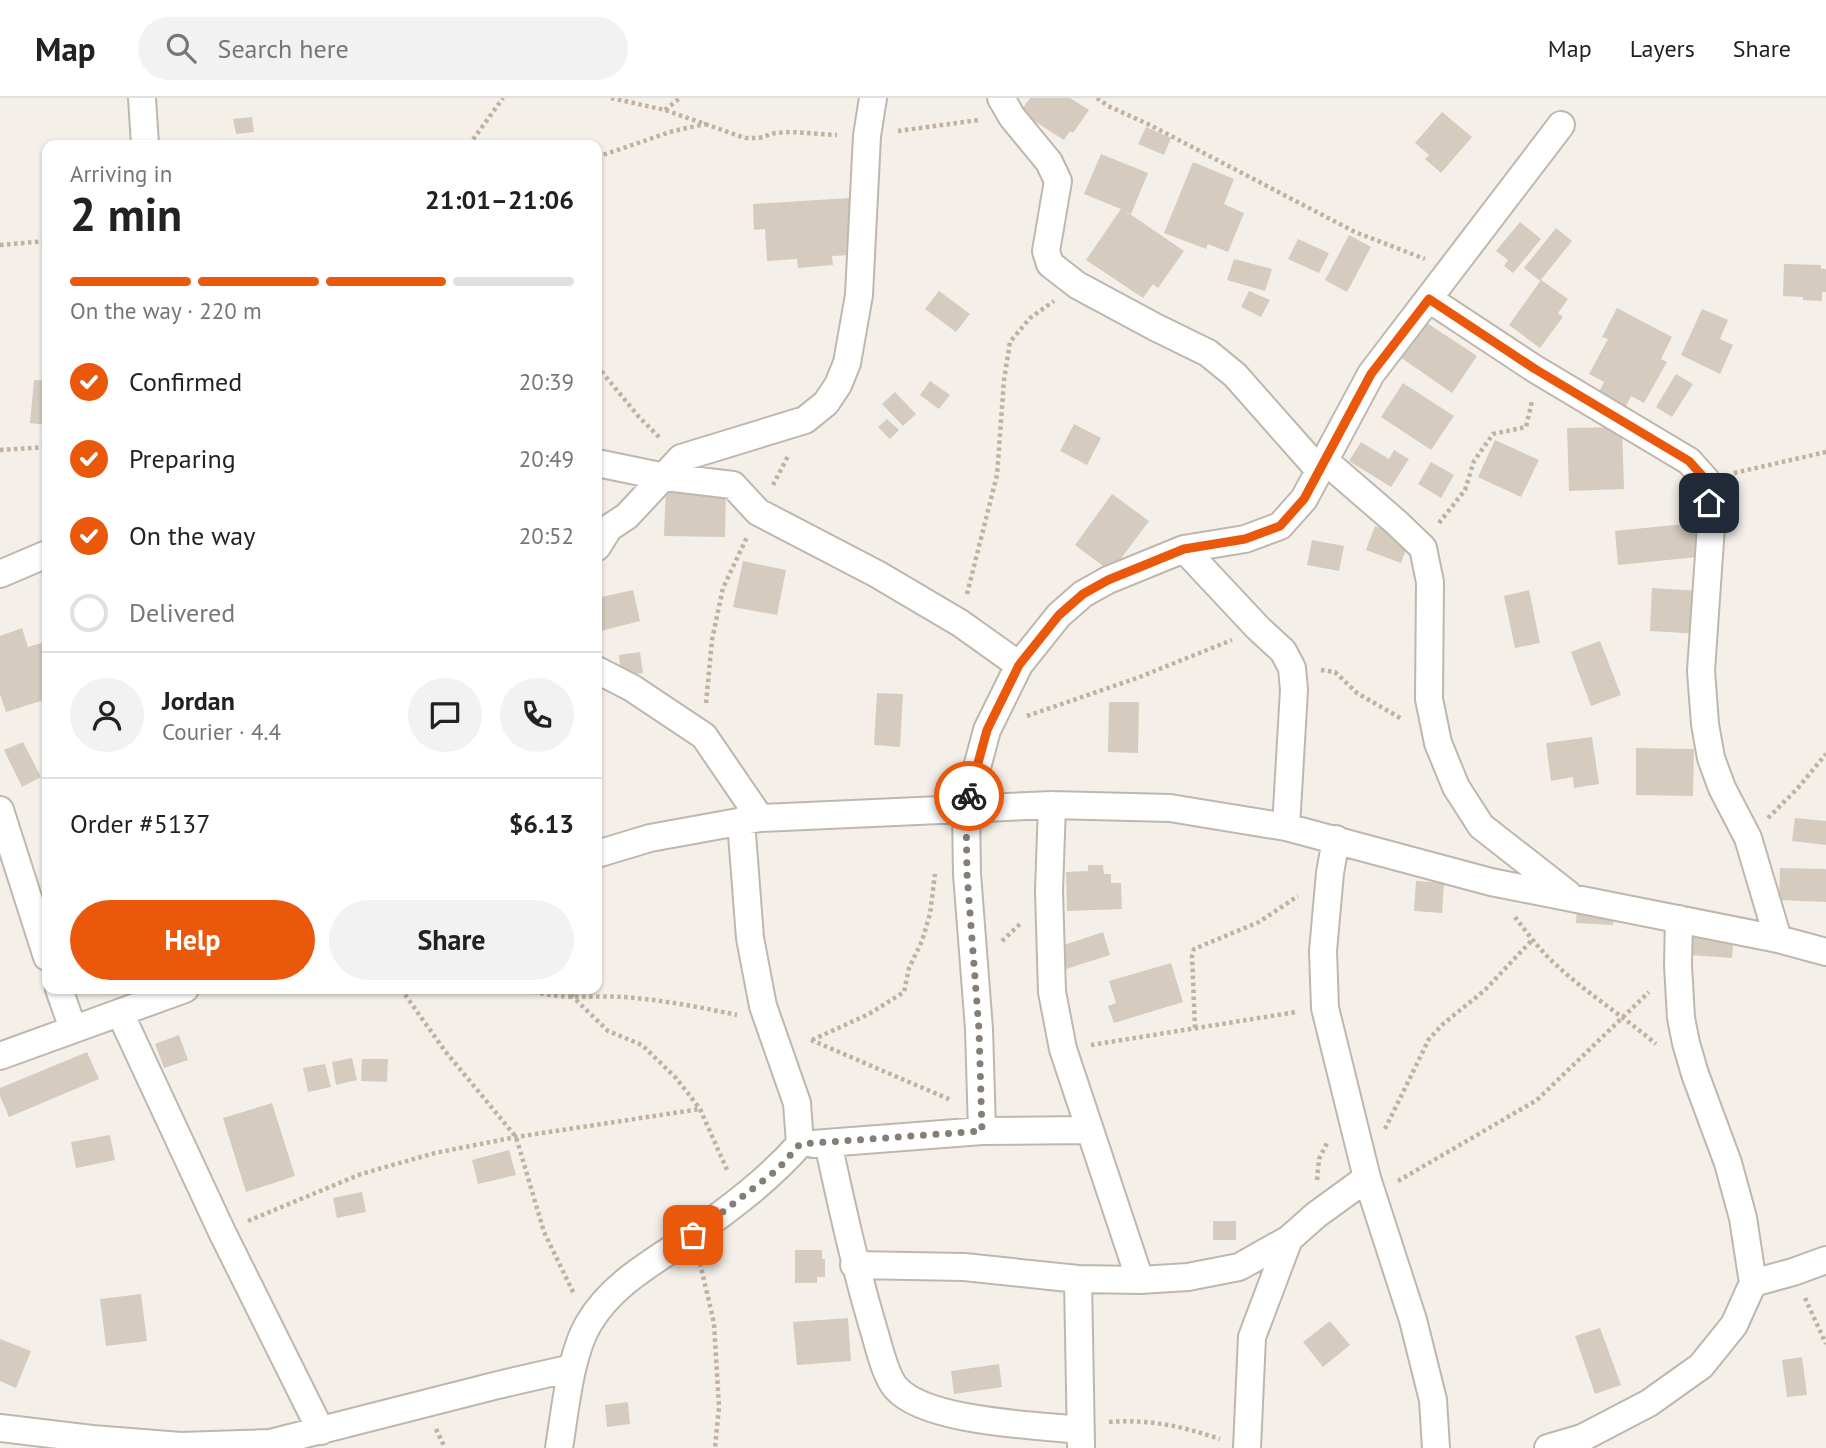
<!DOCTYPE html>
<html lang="en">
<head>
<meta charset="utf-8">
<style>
  :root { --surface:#fff; --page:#f2f2f2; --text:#222; --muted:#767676; --line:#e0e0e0; --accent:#ea580c }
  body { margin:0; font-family:"PT Sans",sans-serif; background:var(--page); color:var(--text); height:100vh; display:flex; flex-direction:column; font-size:26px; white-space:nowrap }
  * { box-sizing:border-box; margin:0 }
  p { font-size:23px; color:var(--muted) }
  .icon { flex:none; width:38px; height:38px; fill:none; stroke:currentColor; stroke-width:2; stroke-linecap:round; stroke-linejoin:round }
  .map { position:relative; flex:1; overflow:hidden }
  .side { position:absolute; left:42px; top:42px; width:560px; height:854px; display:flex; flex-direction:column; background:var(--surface); border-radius:14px; box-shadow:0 2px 5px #0004 }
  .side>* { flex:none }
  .pin { position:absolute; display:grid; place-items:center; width:60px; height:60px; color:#fff; margin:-30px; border-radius:14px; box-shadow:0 4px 10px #0006 }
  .courier { position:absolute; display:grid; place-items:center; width:70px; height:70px; margin:-35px; border:5px solid #ea580c; border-radius:50%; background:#fff; color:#222; box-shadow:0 2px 9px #0007 }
  .summary em { font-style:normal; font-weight:700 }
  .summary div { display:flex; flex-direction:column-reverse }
  .summary { display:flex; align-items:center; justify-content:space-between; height:119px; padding:0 28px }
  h1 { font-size:46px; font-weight:700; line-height:52px }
  .bar { display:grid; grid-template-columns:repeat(4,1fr); gap:10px 7px; align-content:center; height:84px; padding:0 28px }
  .bar i { height:9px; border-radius:5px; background:var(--line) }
  .bar .current { background:var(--accent) }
  .bar p { grid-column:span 4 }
  .line { display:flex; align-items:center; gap:18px; padding:0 28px; border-top:2px solid var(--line) }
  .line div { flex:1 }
  .round { display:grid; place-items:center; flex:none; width:74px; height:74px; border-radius:37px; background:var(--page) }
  ol { padding:0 28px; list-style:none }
  li { display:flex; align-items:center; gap:21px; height:77px }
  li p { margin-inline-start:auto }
  li .icon { padding:7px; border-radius:50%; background:var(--accent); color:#fff; stroke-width:4 }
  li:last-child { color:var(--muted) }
  li i { width:38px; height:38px; border:4px solid var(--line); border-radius:50% }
  .primary-button { display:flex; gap:14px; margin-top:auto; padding:14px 28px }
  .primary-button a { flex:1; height:80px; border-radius:42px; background:var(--accent); color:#fff; font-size:28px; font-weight:700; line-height:80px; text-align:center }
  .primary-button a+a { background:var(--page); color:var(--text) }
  header { display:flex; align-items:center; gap:42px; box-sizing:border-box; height:98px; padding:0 35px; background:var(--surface); border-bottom:2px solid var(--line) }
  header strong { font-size:33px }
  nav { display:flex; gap:38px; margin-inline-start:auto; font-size:24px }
  .search { width:490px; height:63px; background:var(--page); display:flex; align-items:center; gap:18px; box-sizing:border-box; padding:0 24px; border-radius:38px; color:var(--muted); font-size:26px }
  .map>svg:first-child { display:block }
  .building { fill:#d5cbbf }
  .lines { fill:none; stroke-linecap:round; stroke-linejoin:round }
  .street-casing { stroke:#bfb7ac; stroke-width:30 }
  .path { stroke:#c0b29e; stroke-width:4.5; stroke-dasharray:3.5 3.5; stroke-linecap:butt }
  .street { stroke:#fff; stroke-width:26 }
  .done { stroke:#847e76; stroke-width:7; stroke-dasharray:0 12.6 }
  .route { stroke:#ea580c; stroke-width:9 }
</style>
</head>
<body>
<header>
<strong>Map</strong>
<div class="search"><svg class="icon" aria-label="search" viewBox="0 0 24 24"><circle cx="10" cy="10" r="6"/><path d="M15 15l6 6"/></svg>Search here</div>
<nav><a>Map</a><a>Layers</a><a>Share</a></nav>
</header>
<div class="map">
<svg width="1826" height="1350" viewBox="0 0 1826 1350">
  <rect width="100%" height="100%" fill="#f4f0e9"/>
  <!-- building -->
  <path class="building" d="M1030 0H1070L1089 12 1073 35 1070 33 1064 42 1020 14Z
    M1442 14 1472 39 1441 75 1425 61 1429 57 1415 45Z
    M252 19 254 34 236 36 233 21Z
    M1146 29 1171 40 1164 57 1138 46Z
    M1101 56 1148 75 1131 116 1124 112 1184 153 1158 190 1153 186 1143 200 1086 162 1121 111 1084 96Z
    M1193 64 1234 81 1224 106 1244 115 1228 154 1208 146 1206 151 1164 135Z
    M849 100 852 157 832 158 833 167 798 170 797 161 767 163 765 131 754 132 753 106Z
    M1520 124 1541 141 1513 175 1504 168 1508 162 1496 153Z
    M1556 130 1572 143 1540 183 1524 170Z
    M1349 137 1371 149 1347 194 1325 182Z
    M1298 141 1329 155 1319 175 1288 161Z
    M1234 161 1272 171 1265 193 1227 182Z
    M1784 166 1821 167V171H1826V194H1822V203L1803 202V199L1783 198Z
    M1541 182 1568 201 1558 215 1563 219 1540 250 1509 227Z
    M939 193 970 216 956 234 925 211Z
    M1249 193 1270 202 1261 219 1241 209Z
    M1617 210 1672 239 1661 261 1667 264 1644 305 1631 298 1625 310 1598 296 1604 284 1589 276 1608 241 1602 239Z
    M1702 211 1728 222 1720 241 1733 247 1720 276 1681 257Z
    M1424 223 1477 258 1452 295 1400 259Z
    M1676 276 1693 286 1672 319 1656 309Z
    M34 282 47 283V327L30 325Z
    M930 283 950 297 939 311 920 297Z
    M1403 285 1454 318 1431 352 1381 319Z
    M895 294 916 316 903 328 882 306Z
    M887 321 899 332 890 341 878 329Z
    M1074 326 1101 340 1087 367 1060 353Z
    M1622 329 1624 391 1569 393 1567 330Z
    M1495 342 1539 362 1521 399 1478 379Z
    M1361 344 1389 361 1394 352 1409 361 1391 389 1349 363Z
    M1431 364 1454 377 1441 400 1418 386Z
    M666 389 726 390 725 439 664 438Z
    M1112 396 1149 423 1111 474 1075 447Z
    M1703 424 1707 458 1618 467 1615 433Z
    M1375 428 1410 441 1401 465 1366 452Z
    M1312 442 1344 448 1339 473 1307 467Z
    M743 463 786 472 777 517 733 509Z
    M1652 490 1702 493 1700 536 1650 533Z
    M633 492 640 523 597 534V500Z
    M1529 492 1540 545 1515 550 1504 498Z
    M22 530 28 549 45 544 47 574 43 576 47 590V601L6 614 0 596V538Z
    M1600 543 1621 597 1591 608 1571 554Z
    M640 554 643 575 621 578 619 557Z
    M877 595 903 596 900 649 874 647Z
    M1109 604H1139L1138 655 1108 654Z
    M1592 639 1599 686 1574 690 1573 679 1551 683 1546 645Z
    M23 644 41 679 22 689 4 652Z
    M1636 650 1694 651 1693 698 1636 697Z
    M1795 720 1826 723V747L1792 743Z
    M1088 767H1103L1104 776H1111V785H1121L1122 811 1067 813 1066 774 1088 773Z
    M1780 770 1826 771V804L1779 802Z
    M1416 783 1444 785 1442 815 1414 813Z
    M1577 808 1615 811 1613 827 1576 825Z
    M1691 833 1734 836 1732 860 1689 857Z
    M1103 834 1110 857 1066 871 1058 849Z
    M1171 865 1183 904 1114 925 1108 908 1116 905 1109 883Z
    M179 937 188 962 164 970 155 946Z
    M87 954 99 981 9 1019 0 998V990Z
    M352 960 357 982 336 987 332 964Z
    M362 961H388L387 984 361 983Z
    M325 966 331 989 308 994 303 970Z
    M272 1005 295 1078 246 1094 223 1020Z
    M110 1037 115 1062 76 1070 71 1044Z
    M509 1052 516 1077 478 1086 472 1062Z
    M362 1094 366 1114 337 1120 333 1100Z
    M1213 1123H1236V1142H1213Z
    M795 1152H822V1161H825V1179H817V1185H795Z
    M141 1196 147 1243 106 1248 100 1201Z
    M848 1220 851 1263 797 1267 793 1224Z
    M1330 1223 1350 1247 1323 1269 1303 1244Z
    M1600 1230 1621 1287 1595 1296 1575 1238Z
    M0 1241 31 1253 16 1290 0 1283Z
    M1802 1259 1807 1297 1787 1299 1782 1262Z
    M999 1266 1002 1289 954 1296 951 1273Z
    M628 1304 630 1326 607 1329 605 1307Z"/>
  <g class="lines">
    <defs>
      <path id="street" d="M142 0 145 47
        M1001 0 1012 19 1049 64 1058 83 1046 153 1050 166 1077 187 1155 229 1208 255 1235 277 1319 372
        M1429 201 1535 271 1689 363 1706 382 1711 428 1701 573 1705 626 1711 660 1722 690 1748 740 1778 841
        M1324 362 1397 425 1423 450 1430 484 1429 601 1438 645 1456 689 1481 728 1568 796
        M597 365 665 379 733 387 758 414 877 476 960 525 1019 567
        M597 449 609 430 627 418 681 360 805 322 826 305 838 287 847 265 859 197 867 38 873 0
        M1184 451 1258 530 1283 553 1292 570 1294 592 1286 729
        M0 476 47 456
        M597 572 632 590 704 638 760 720
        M1052 707 1049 793 1052 894 1063 951 1140 1182
        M0 712 47 859
        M1336 741 1330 775 1323 853 1325 910 1367 1080 1413 1222 1433 1302 1436 1350
        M597 756 650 740 760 720 1052 707 1170 710 1286 729 1491 784 1778 841 1826 854
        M59 891 73 931
        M120 915 222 1134 321 1333
        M0 958 185 891
        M982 1033 979 931 967 776 966 711 987 632 1019 567 1059 517 1083 496 1108 482 1184 451 1245 441 1280 428 1304 401 1371 276 1561 27
        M828 1045C842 1109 856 1173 875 1236 879 1250 886 1279 896 1290 926 1324 1035 1327 1080 1332
        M813 1046 982 1033 1088 1032
        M854 1167 964 1169 1078 1181 1140 1182 1188 1179 1239 1169 1289 1141
        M1078 1181 1081 1347
        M1753 1185 1793 1174 1826 1162
        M0 1330 92 1341 181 1348 270 1345 498 1287 572 1270
        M559 1350C565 1314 570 1256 589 1225 613 1184 656 1163 694 1136 732 1109 769 1081 800 1046L797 1005 763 908 750 840 741 723
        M1247 1350 1252 1239 1289 1141 1316 1117 1367 1080
        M1548 1350 1582 1340 1649 1305 1701 1268 1734 1227 1753 1185 1743 1120 1728 1065 1695 976 1686 945 1681 920 1678 867 1679 821"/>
    </defs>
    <!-- street casing -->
    <use href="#street" class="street-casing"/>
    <!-- path -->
    <path class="path" d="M611 0 665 12 745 40H759L775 35 791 34 837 37
      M1097 0 1108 8 1150 27 1355 134 1425 161
      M665 12 680 0
      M898 33 979 22
      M469 47 503 0
      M597 59 673 33 706 26
      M0 147 47 143
      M597 268 639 319 661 341
      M0 352 47 349
      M1734 375 1826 354
      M773 387 788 358
      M1439 425 1465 392 1474 363 1493 336 1526 329 1532 303
      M967 496 997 377 1004 282 1010 244 1030 220 1054 203
      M1321 572 1335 574 1357 595 1402 621
      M706 605 712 542 723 490 747 439
      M1027 618 1137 580 1232 542
      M1768 720 1797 691 1826 656
      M1515 819C1527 835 1539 851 1554 865 1585 894 1623 918 1656 946
      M1002 843 1021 825
      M401 891 445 953 516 1039 544 1134 574 1196
      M527 891C555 903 593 897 624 899 662 902 700 909 737 917
      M571 897 608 933 642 947 676 980 700 1011 728 1074
      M1195 930 1192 858 1194 851 1259 824 1298 798
      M811 942 951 1002
      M812 942 869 916 904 894 909 870 922 843 930 816 935 776
      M1091 947 1296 914
      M1385 1031 1429 941 1443 926 1485 892 1532 842
      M1317 1082 1319 1061 1328 1043
      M1398 1083 1537 1002 1649 894
      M248 1123 361 1076 435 1055 516 1039 700 1011
      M700 1165 714 1225 719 1309 715 1350
      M1805 1200 1826 1246
      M1109 1324C1150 1321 1181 1328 1220 1341
      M436 1331 445 1350"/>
    <!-- street -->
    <use href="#street" class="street"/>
  </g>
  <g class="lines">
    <!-- done -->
    <path class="done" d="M693 1137 778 1071 800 1046 982 1033 979 932 967 776 966 711 969 698"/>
    <!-- route -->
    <path class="route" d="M969 698 987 632 1019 567 1059 517 1083 496 1108 482 1184 451 1245 441 1280 428 1304 401 1371 276 1429 201 1535 271 1689 363 1706 382 1709 405"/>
  </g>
</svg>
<div class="pin" style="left:693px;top:1137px;background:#ea580c"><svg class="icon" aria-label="bag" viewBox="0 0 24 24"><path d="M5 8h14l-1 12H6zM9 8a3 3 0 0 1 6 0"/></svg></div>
<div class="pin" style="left:1709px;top:405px;background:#1f2937"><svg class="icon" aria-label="home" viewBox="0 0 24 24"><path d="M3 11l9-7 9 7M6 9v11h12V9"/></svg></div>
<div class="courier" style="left:969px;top:698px"><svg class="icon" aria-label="bike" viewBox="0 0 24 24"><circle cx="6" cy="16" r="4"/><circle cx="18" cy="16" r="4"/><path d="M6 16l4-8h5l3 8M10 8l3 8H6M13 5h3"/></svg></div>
<section class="side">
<div class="summary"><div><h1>2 min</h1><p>Arriving in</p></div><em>21:01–21:06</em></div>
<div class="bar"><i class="current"></i><i class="current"></i><i class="current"></i><i></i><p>On the way · 220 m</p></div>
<ol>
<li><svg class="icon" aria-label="check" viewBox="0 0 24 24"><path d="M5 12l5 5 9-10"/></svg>Confirmed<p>20:39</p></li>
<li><svg class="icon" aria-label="check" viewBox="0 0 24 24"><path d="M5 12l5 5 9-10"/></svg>Preparing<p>20:49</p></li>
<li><svg class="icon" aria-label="check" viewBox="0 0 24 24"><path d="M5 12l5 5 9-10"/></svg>On the way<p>20:52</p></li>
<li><i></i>Delivered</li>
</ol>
<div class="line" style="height:126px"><a class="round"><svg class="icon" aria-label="person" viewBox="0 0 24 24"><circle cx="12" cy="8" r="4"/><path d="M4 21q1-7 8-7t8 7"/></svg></a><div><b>Jordan</b><p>Courier · 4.4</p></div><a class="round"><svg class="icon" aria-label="chat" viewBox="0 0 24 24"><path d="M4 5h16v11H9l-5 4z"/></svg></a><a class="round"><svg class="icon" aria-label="phone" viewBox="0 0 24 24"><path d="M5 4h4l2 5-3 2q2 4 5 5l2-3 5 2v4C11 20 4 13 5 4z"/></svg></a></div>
<div class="line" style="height:91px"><div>Order #5137</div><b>$6.13</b></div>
<div class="primary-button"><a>Help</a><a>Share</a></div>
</section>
</div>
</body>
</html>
